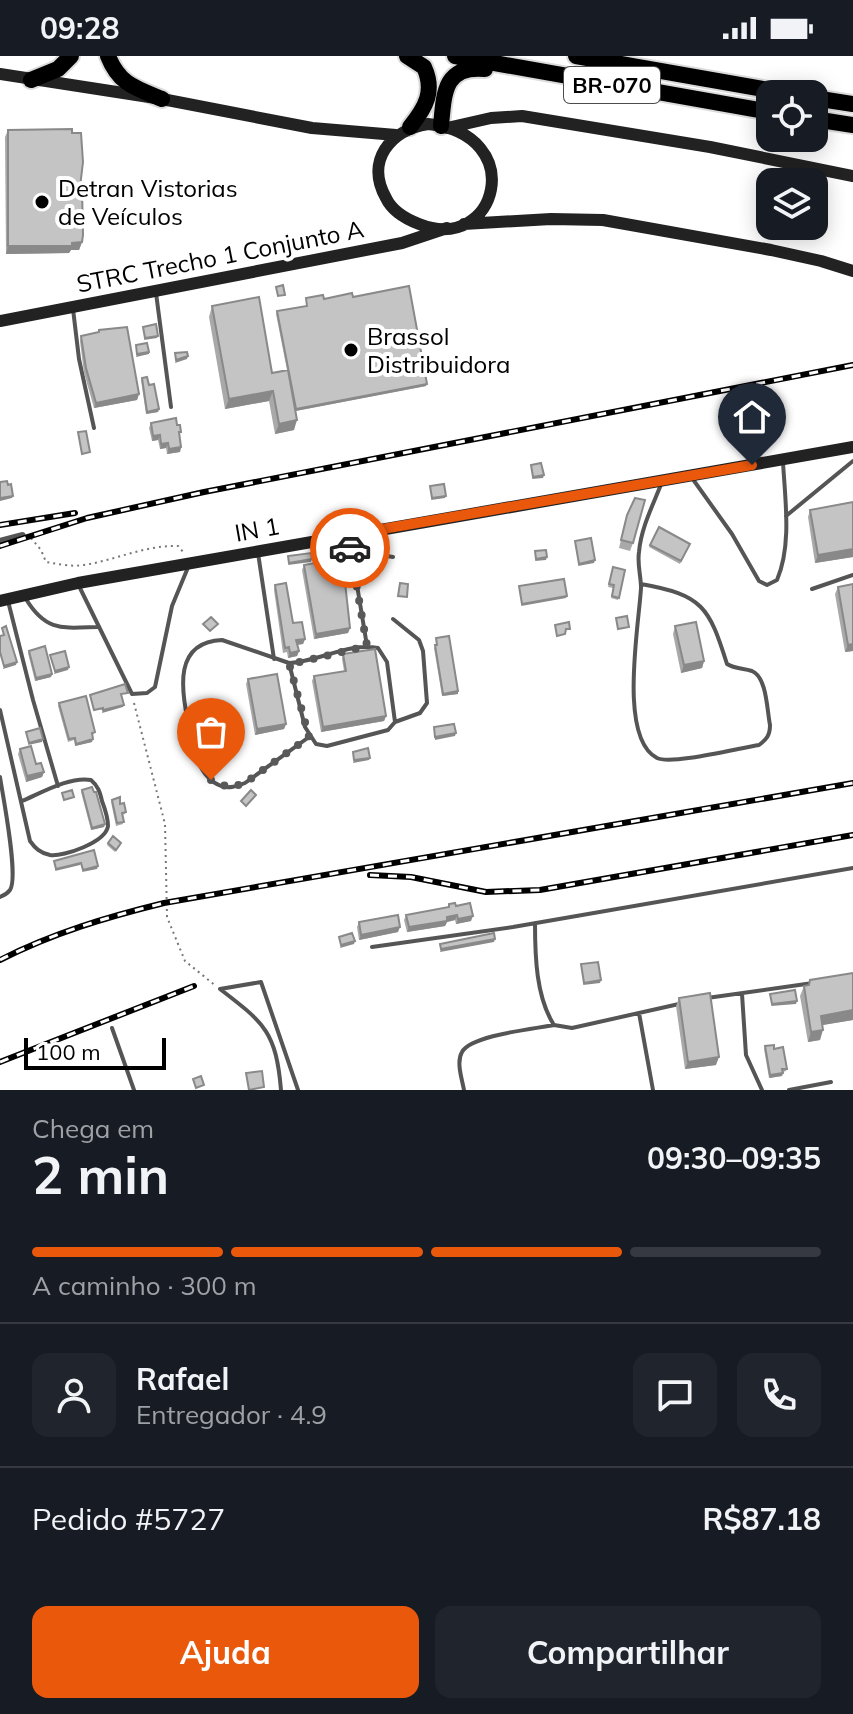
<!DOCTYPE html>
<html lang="pt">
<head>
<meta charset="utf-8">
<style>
  :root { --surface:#171b24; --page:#20242c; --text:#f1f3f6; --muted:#9ea1a6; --line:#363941; --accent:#ea580c }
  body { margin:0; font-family:Mulish,sans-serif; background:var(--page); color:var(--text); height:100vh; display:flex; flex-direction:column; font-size:30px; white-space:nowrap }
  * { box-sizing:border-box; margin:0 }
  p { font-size:26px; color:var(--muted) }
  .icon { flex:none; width:44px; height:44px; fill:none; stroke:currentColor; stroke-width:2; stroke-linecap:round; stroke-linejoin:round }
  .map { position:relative; height:1034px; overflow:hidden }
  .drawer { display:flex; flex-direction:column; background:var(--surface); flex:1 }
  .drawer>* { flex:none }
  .buttons { position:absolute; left:756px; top:24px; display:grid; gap:16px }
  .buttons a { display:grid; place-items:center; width:72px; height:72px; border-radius:16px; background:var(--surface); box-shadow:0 4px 20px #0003; font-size:40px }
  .scale { position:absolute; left:24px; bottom:20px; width:142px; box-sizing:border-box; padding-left:8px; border:4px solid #000; border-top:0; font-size:22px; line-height:28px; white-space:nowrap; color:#000; -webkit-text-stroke:6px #fff; paint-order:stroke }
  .pin { position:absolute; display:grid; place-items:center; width:68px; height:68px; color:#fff; margin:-82px -34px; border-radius:50% 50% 50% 0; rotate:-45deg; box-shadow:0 0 8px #0007 }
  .pin .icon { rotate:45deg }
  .courier { position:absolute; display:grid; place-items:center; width:80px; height:80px; margin:-40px; border:6px solid #ea580c; border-radius:50%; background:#fff; color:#222; box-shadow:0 2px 10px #0007 }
  .overview em { font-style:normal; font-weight:700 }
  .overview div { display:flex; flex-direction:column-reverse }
  .overview { display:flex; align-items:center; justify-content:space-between; height:136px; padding:0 32px }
  h1 { font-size:52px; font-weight:700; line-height:60px }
  .bar { display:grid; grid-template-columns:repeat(4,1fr); gap:12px 8px; align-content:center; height:96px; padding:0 32px }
  .bar i { height:10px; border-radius:6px; background:var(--line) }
  .bar .selected { background:var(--accent) }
  .bar p { grid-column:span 4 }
  .line { display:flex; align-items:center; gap:20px; padding:0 32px; border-top:2px solid var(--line) }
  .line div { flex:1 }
  .round { display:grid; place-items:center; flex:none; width:84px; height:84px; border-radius:16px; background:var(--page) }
  .primary-button { display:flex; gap:16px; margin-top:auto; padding:16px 32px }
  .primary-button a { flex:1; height:92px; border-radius:16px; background:var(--accent); color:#fff; font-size:32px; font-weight:700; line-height:92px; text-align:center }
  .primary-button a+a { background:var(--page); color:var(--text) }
  .status { display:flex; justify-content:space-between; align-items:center; height:56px; padding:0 40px; background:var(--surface); direction:ltr }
  .status svg { height:22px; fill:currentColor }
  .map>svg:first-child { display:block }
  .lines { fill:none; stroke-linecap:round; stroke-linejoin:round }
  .highway-casing { stroke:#dbdbdb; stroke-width:20 }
  .path { stroke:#777; stroke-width:2; stroke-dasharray:2 4; stroke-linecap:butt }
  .lane { stroke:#555; stroke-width:4 }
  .street { stroke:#555; stroke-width:8 }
  .secondary { stroke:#222; stroke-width:12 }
  .highway { stroke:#000; stroke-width:16 }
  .rail-casing { stroke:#000; stroke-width:6 }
  .rail { stroke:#fff; stroke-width:3; stroke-dasharray:9; stroke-linecap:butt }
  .wall { fill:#a9a9a9 }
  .shaded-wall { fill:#898989 }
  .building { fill:#c4c4c4; stroke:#898989; stroke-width:2 }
  .done { stroke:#595959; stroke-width:8; stroke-dasharray:0 14.4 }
  .route { stroke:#ea580c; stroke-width:10 }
  .poi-dot { fill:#000; stroke:#fff; stroke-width:3 }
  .labels { text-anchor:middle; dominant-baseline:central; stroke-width:8; stroke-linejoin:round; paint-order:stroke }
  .shield { fill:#fff; stroke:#4c4c4c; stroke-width:2 }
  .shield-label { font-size:22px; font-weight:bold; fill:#000 }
  .poi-label { font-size:24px; fill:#000; stroke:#fff; text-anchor:start }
  .street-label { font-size:24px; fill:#000; stroke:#fff }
</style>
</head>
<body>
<div class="status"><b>09:28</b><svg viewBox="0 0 49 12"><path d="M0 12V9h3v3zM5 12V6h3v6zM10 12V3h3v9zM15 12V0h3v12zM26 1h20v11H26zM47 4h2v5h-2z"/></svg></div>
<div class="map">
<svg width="853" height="1034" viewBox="0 0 853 1034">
  <rect width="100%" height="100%" fill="#fff"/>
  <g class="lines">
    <defs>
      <path id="highway" d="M108 0C119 28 135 32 162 43
        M407 0 424 11C435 35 426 51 410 71
        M455 0 770 56
        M576 0 791 38
        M31 24 58 13 71 0
        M814 42 853 48
        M814 63 853 69
        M441 70C444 37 444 9 485 13"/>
    </defs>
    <!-- highway casing -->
    <use href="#highway" class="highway-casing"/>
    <!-- path -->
    <path class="path" d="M31 482 41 494 46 506C58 508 71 511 84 509 116 504 145 489 178 490L184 497
      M134 647 165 768 167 861 185 905 216 930"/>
    <!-- lane -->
    <path class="lane" d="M156 237 171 351
      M73 253 79 303 94 372
      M692 422 732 478 759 525 767 529 777 524C792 489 785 443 783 406
      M786 460 853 405
      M349 482 352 501
      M351 494 393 501
      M258 497 274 603
      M355 517 367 590
      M78 528 132 638 147 637 155 631 172 550 189 509
      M641 528C703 539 709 551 727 608 735 613 743 612 752 615 767 621 767 655 770 669 770 679 767 683 759 689 739 692 672 709 657 702 618 682 639 569 641 532 641 520 637 508 639 496 641 472 653 449 662 426
      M812 533 853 519
      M26 543C46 576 63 572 97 571
      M8 545 33 644 58 730
      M393 563 419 584 423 595 427 647 420 657 395 666
      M289 607 305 671 316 688 327 690 388 674 395 666 387 606 378 592C349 586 318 606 289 607L222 584C174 586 181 633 188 666 192 688 197 721 221 730 229 733 237 730 245 727L309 681
      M0 654 30 785C35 792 40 797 50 799 64 801 106 786 108 770 108 762 105 753 102 745 100 736 98 730 91 724 70 720 41 737 22 745
      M0 721C3 741 19 821 10 834 7 838 5 839 0 841
      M535 867C535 900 536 941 554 969L572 972 679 948
      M372 891 513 871 853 812
      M220 933 261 926 298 1034
      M220 933C264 967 276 975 281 1034
      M742 938 746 999 762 1034
      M707 942 813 927
      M639 957 653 1034
      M112 972 134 1034
      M464 1034C462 1023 456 1006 462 996 471 979 534 973 554 969
      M789 1034 831 1026"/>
    <!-- street -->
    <path class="street" d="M0 486 22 480"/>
    <!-- secondary -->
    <path class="secondary" d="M0 18 162 43 312 72 396 79
      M428 68C529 78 498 199 419 168 406 163 392 155 386 142 365 105 390 74 428 68Z
      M447 72 491 62 522 60 710 91 853 120
      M464 168 551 163 603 164 771 194 821 205 853 215
      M0 265 402 187 447 172
      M0 545 78 527 853 391"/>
    <!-- highway -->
    <use href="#highway" class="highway"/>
    <defs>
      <path id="rail" d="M0 469 75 457
        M0 490 87 462 204 436 853 309
        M370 819 411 821 486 836 540 834 853 779
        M0 904C53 877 107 861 164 847L853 727
        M0 1006 194 930"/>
    </defs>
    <!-- rail casing -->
    <use href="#rail" class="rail-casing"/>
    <!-- rail -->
    <use href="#rail" class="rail"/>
  </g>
  <!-- wall -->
  <path class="wall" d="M8 74 80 131 82 186 79 194H71L69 197 6 198 5 81Z
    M353 241 426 330 296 355 294 374 275 378 269 345 225 353 209 261 212 250 272 317 287 314 276 258 277 255 306 250V242L324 243Z
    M99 274 139 338 137 344 94 352 84 317 80 285 81 280 98 276Z
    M142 322 149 329 159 353 158 356 146 358 141 324Z
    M151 367 179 381 181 391 180 396 167 398 166 392 160 393 158 384 152 385 149 372Z
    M853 446V501L815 507 808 461 810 454Z
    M627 459 633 487 630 495 619 492Z
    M659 471 690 488 680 508 649 491Z
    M344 496 362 514 360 519 344 522 350 572 348 577 314 583 302 514 304 509 342 502Z
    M613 511 625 514 618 544 611 542 613 532 608 531Z
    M275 529 293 567 305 583 303 588 297 589 299 595 297 600 288 602 287 596 283 597 274 534Z
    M838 531 853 595 845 596 835 538Z
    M675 570 704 605 702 612 681 617 673 578Z
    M436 582 458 635V638L442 640 434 592 436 589Z
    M29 595 52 618 51 621 35 625 28 597Z
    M343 598 386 660 384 665 321 676 312 625 314 620 344 615 342 603Z
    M248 623 286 668 284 673 255 679 246 628Z
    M59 647 95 676 94 678 92 679V686L75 690 74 684 68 686 58 650Z
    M20 693 44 716 42 721 26 726 18 698Z
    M82 734 105 768 104 771 91 774 81 736Z
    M112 744 120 748 126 756 125 758 122 759 123 768 116 770 111 746Z
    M108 787 120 790 115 796 107 789Z
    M449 848 456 850 471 865 456 868 455 864 447 866 445 870 407 876 404 864 406 859 448 852Z
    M359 866 398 876 359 884 357 871Z
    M853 917V964L822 969 820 984 808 986 800 940 804 930 809 929 810 924Z
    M679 942 716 1009 685 1013 676 950Z
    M765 990 774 993 787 1013 786 1015 783 1016 782 1020 769 1022 764 993Z"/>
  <!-- shaded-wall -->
  <path class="shaded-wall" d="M82 186 79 194H71L69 197 6 198 8 190Z
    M158 280 157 282 144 284 145 282Z
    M149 296V298L136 301 137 298Z
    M188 300 187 303 175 307 176 304Z
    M427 328 426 330 295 355 296 353Z
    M273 335 269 345 225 353 229 343Z
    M139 338 137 344 94 352 96 347Z
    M159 353 158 356 146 358 147 356Z
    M297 364 294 374 275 378 279 368Z
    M160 379 158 384 152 385 153 380Z
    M168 387 166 392 160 393 161 388Z
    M181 391 180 396 167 398 169 393Z
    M544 419 543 422 532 423 533 421Z
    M13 440 12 442 0 445V442Z
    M446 440 445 442 431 444 432 442Z
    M853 493V501L815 507 818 499Z
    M547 501 546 504 535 505 536 503Z
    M312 503 311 506 288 509 289 507Z
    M595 504 594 507 578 510 579 508Z
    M362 514 360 519 342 522 344 517Z
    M567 540 566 542 521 550 522 548Z
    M350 572 348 577 314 583 316 578Z
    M305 583 303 588 294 589 296 584Z
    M853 588V595L845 596 848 589Z
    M299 595 297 600 288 602 290 597Z
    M704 605 702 612 681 617 684 609Z
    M17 606 16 609 3 613 4 610Z
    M69 611 68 614 54 618 55 615Z
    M52 618 51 621 35 625 36 622Z
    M458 635V638L442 640 443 638Z
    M124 649 123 651 102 657 103 654Z
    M386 660 384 665 321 676 323 671Z
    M286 668 284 673 255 679 257 673Z
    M456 677 455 680 435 684V681Z
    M43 683 42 686 28 689 29 687Z
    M93 683 92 686 75 690 76 688Z
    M370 702 369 704 353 707 354 704Z
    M44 716 42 721 26 726 27 720Z
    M105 768 104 771 91 774 92 772Z
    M81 807 80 809 55 815 56 813Z
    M98 810 97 813 82 816 83 814Z
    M457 859 455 864 447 866 445 870 407 876 409 871Z
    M473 860 471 865 456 868 458 863Z
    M400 871 398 876 359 884 361 879Z
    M495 883 494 886 440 896 441 893Z
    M355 885 354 888 340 892 341 889Z
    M601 924 600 927 583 929 584 927Z
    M797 945 796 948 771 950 772 948Z
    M853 954V964L817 970 821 960Z
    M823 974 820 984 808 986 811 976Z
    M719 1001 716 1009 685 1013 688 1006Z
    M783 1017 782 1020 769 1022 770 1019Z"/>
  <!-- building -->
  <path class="building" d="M72 73V77H81L83 106 80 131H82L83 179 82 186 72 187V190H8V74Z
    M283 229 285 239 278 240 276 231Z
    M409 230 427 328 296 353 277 255 307 250 306 242 323 239 324 243 352 237 353 241Z
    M259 241 272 317 288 314 297 364 279 368 273 335 229 343 212 250Z
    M156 268 158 280 145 282 143 271Z
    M127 271 139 338 96 347 86 312 81 280 99 276V274Z
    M147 287 149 296 137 298 136 289Z
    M187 296 188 300 176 304 175 297Z
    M147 321 149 329 154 328 159 353 147 356 142 322Z
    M176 362 177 369H180L181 376H179L181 391 169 393 168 387 161 388 160 379 153 380 151 367Z
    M86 375 90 396 82 398 78 376Z
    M541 407 544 419 533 421 531 409Z
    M7 425 8 429 11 428 13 440 0 442V426Z
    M444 428 446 440 432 442 430 430Z
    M635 442 645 444 633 487 621 484 627 459Z
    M853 446V493L818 499 810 454Z
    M659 471 690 488 681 505 650 489Z
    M591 482 595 504 579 508 575 485Z
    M546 494 547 501 536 503 535 495Z
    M344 496 359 500 362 514 344 517 350 572 316 578 304 509 343 502Z
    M311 497 312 503 289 507 288 500Z
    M613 511 625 514 619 542 612 540 614 529 609 528Z
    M564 523 567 540 522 548 519 530Z
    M286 527 293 567 302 566 305 583 296 584 299 595 290 597 289 591 285 592 275 529Z
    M400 527 408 528 407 541 398 540Z
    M853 528V588L848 589 838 531Z
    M627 560 629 571 618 573 616 562Z
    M211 561 218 568 210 575 203 568Z
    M569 566 570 573H566L565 578 557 580 555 569Z
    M696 566 704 605 684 609 675 570Z
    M6 570 17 606 4 610 0 596V580L4 579 2 572Z
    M449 580 458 635 443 638 435 589H437L436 582Z
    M45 590 52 618 36 622 29 595Z
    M375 593 386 660 323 671 314 620 346 615 343 598Z
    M65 595 69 611 55 615 50 599Z
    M277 618 286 668 257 673 248 623Z
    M125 628 128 637 121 638 124 649 103 654V652L94 654 90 639Z
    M86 640 95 676 92 677 93 683 76 688 75 682 69 683 59 647Z
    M454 668 456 677 435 681 434 671Z
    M40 672 43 683 29 687 26 676Z
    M31 690 36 708 41 707 44 716 27 720 20 693Z
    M368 692 370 702 354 704 353 696Z
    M92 731 94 736H96L105 768 92 772 82 734Z
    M72 734 74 741 64 744 62 737Z
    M251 734 256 739 246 750 241 745Z
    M120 741V748L124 747 126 756 122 757 124 766 117 767 112 744Z
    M113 780 121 787 116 794 108 787Z
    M94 794 98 810 83 814 81 807 56 813 54 805Z
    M455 847 456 850 470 847 473 860 458 863 457 859 447 861V865L409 871 406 859 449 851V848Z
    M398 859 400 871 361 879 359 866Z
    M352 877 355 885 341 889 339 881Z
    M494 877 495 883 441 893 440 888Z
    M598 906 601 924 584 927 581 908Z
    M853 917V954L821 960 823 974 811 976 804 930 809 929 810 924Z
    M795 934 797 945 772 948 770 938Z
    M710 937 719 1001 688 1006 679 942Z
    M774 989V993L783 991 787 1013H782L783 1017 770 1019 765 990Z
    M262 1015 264 1031 249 1034 246 1017Z
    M201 1020 204 1029 196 1032 193 1023Z"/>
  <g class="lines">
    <!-- done -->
    <path class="done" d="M211 724C224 731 231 732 245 727L309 681 289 607 300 606 367 590 350 492"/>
    <!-- route -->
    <path class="route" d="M350 492 348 479 752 409"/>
  </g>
  <!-- markers -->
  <g class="poi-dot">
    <circle cx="42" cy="146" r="8"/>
    <circle cx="351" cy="294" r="8"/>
  </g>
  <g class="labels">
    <!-- shield labels -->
    <rect class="shield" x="564" y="11" width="96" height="36" rx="6"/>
    <g class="shield-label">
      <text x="612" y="29">BR-070</text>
    </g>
    <!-- poi labels -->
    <g class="poi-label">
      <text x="58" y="132">Detran Vistorias<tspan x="58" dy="28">de Veículos</tspan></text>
      <text x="367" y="280">Brassol<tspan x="367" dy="28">Distribuidora</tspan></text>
    </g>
    <!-- street labels -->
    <g class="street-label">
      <text transform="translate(220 200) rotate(-11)">STRC Trecho 1 Conjunto A</text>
      <text transform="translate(257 473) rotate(-10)">IN 1</text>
    </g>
  </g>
</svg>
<div class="buttons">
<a><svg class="icon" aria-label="locate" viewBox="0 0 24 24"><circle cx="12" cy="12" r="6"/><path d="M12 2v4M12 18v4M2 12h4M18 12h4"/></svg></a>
<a><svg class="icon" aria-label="layers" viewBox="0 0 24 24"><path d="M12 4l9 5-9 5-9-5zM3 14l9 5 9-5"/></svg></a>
</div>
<div class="scale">100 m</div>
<div class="pin" style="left:211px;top:724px;background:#ea580c"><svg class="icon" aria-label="bag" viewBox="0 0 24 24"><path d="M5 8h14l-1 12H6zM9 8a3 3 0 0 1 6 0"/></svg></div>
<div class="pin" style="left:752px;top:409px;background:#1f2937"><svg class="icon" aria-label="home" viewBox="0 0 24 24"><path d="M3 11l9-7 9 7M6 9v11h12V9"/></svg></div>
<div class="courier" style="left:350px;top:492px"><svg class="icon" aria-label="car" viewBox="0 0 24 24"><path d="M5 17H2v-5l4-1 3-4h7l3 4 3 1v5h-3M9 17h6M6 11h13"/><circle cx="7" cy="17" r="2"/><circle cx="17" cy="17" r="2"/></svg></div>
</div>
<section class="drawer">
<div class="overview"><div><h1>2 min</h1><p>Chega em</p></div><em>09:30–09:35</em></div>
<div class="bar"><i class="selected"></i><i class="selected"></i><i class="selected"></i><i></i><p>A caminho · 300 m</p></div>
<div class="line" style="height:144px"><a class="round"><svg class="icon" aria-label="person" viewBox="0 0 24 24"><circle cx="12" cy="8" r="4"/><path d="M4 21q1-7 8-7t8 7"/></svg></a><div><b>Rafael</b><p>Entregador · 4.9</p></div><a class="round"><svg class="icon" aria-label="chat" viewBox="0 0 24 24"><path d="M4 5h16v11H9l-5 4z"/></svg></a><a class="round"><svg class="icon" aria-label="phone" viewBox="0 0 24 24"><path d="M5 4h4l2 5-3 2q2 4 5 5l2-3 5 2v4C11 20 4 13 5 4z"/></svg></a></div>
<div class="line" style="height:104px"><div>Pedido #5727</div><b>R$87.18</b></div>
<div class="primary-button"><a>Ajuda</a><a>Compartilhar</a></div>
</section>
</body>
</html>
